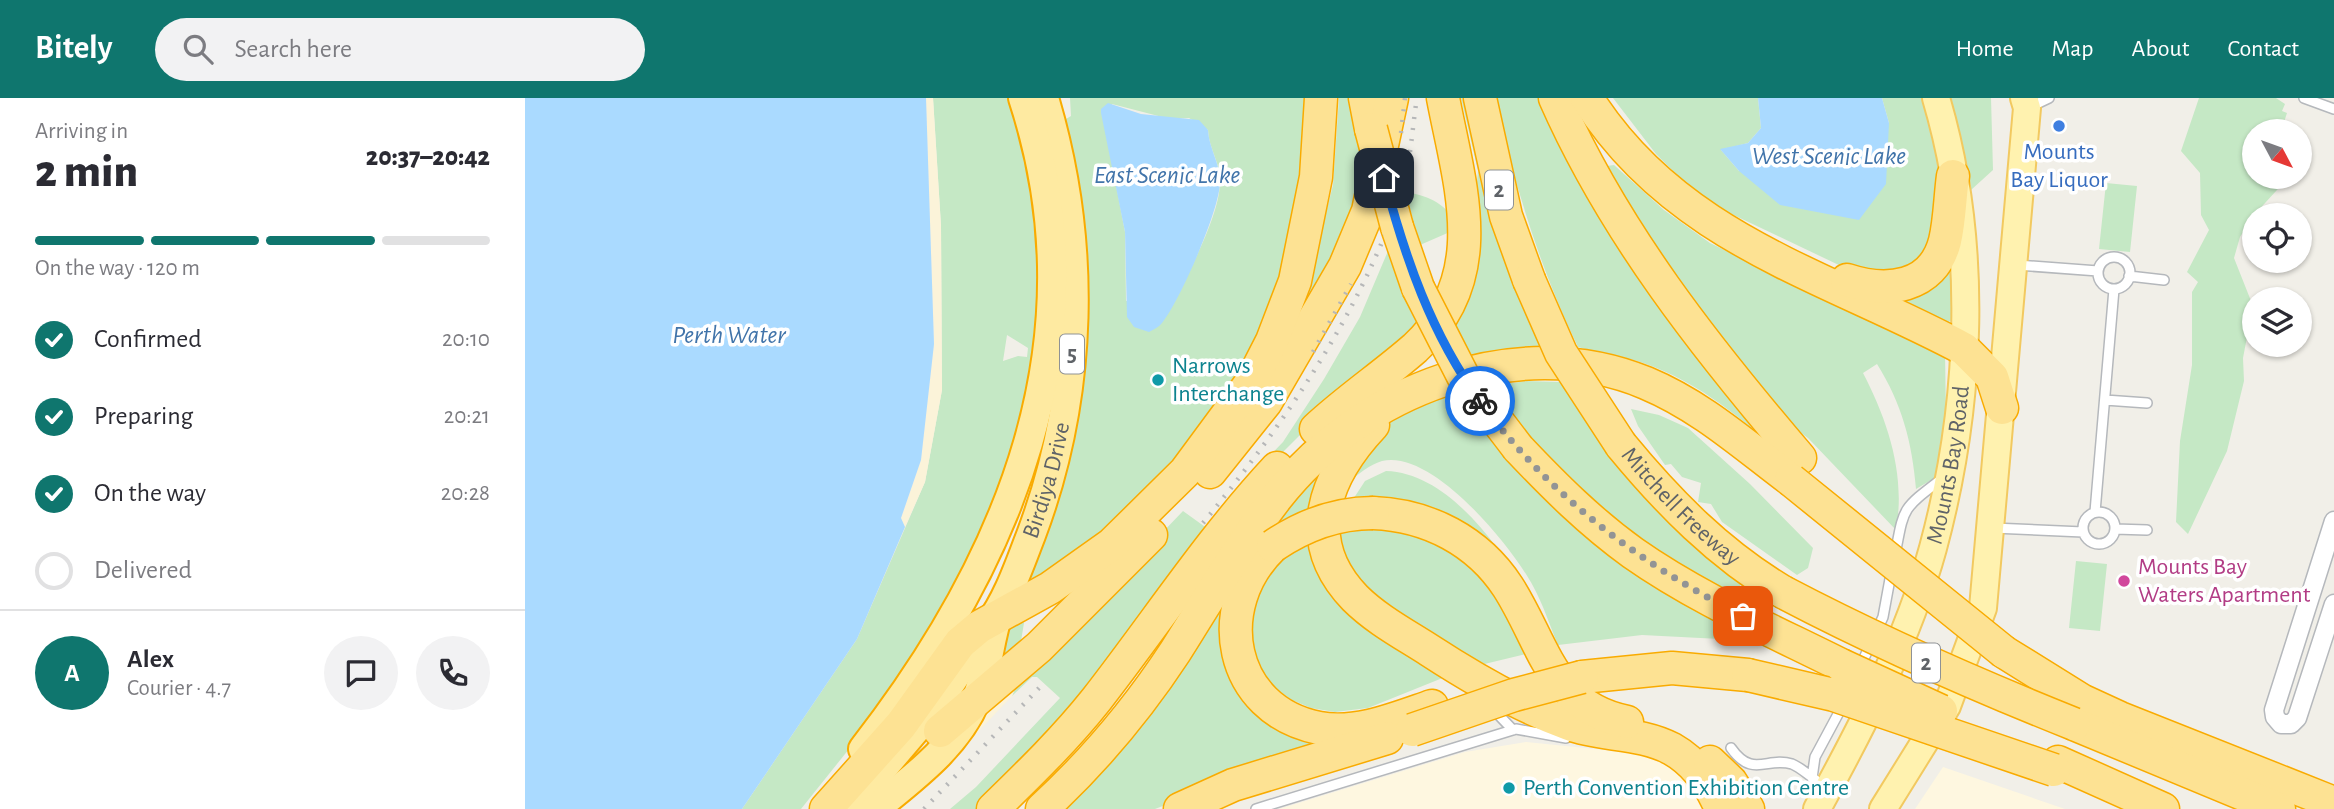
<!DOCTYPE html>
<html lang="en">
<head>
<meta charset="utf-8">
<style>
  :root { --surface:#fff; --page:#f2f2f3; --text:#2b2b33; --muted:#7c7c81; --line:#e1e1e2; --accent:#0f766e }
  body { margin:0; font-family:"Alegreya Sans",sans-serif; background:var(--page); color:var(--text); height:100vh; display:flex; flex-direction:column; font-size:26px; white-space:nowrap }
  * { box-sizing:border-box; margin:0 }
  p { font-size:23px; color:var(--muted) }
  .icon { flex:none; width:38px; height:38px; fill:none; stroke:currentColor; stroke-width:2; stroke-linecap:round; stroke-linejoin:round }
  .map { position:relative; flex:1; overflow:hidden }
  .panel { display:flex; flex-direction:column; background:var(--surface); width:525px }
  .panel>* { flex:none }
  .needle { width:46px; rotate:131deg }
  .controls { position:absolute; left:1717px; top:21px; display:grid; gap:14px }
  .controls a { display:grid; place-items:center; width:70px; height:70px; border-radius:50%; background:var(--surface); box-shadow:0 2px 5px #0004; font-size:35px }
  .pin { position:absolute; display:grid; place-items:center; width:60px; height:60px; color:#fff; margin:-30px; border-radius:14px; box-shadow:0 4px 10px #0006 }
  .courier { position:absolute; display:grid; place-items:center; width:70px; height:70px; margin:-35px; border:5px solid #1a73e8; border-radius:50%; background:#fff; color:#222; box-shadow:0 2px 9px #0007 }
  .overview em { font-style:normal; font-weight:800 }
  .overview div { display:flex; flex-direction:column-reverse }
  .overview { display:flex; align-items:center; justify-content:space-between; height:119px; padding:0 35px }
  h1 { font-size:46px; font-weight:800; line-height:52px }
  .bar { display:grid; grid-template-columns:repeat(4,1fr); gap:10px 7px; align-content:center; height:84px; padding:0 35px }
  .bar i { height:9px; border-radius:5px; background:var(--line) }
  .bar .active { background:var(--accent) }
  .bar p { grid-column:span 4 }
  .line { display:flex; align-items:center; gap:18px; padding:0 35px; border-top:2px solid var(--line) }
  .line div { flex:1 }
  .round { display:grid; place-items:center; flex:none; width:74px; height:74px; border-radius:37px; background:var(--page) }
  ol { padding:0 35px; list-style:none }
  li { display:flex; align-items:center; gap:21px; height:77px }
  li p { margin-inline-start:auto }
  li .icon { padding:7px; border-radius:50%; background:var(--accent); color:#fff; stroke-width:4 }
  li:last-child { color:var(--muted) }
  li i { width:38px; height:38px; border:4px solid var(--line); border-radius:50% }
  header { display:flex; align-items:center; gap:42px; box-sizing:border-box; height:98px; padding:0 35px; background:var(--accent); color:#fff }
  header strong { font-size:33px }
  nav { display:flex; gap:38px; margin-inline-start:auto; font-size:24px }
  .search { width:490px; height:63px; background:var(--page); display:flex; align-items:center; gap:18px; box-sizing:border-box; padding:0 24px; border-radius:38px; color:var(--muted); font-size:26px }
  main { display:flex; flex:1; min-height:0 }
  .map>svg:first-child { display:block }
  .commercial { fill:#fef7e0 }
  .green { fill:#c5e8c5; fill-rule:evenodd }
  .sand { fill:#fbf3d9 }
  .water { fill:#aadaff }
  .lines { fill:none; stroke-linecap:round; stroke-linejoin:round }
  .service-casing { stroke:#b5b8bc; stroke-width:12 }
  .minor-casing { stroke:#b5b8bc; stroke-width:21 }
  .primary-casing { stroke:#f2c960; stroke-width:30 }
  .trunk-casing { stroke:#f9ab00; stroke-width:32 }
  .motorway-casing { stroke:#f9ab00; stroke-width:35 }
  .service { stroke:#fff; stroke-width:9 }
  .minor { stroke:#fff; stroke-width:18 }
  .primary { stroke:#fff2af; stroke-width:26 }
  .trunk { stroke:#feeaa1; stroke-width:28 }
  .motorway { stroke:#fde293; stroke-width:32 }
  .rail { stroke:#b6b7b8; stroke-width:4.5; stroke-dasharray:2 9; stroke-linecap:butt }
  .motorway-bridge-casing { stroke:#f9ab00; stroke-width:35; stroke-linecap:butt }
  .motorway-bridge { stroke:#fde293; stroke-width:32 }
  .done { stroke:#929495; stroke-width:7; stroke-dasharray:0 12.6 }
  .route { stroke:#1a73e8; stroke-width:9 }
  .shop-dot { fill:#3f7fe0; stroke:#fff; stroke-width:2.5 }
  .culture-dot { fill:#0f9aa8; stroke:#fff; stroke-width:2.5 }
  .hotel-dot { fill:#d1479c; stroke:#fff; stroke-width:2.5 }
  .labels { text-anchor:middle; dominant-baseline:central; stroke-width:7; stroke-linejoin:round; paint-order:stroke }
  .shield { fill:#fff; stroke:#8f9295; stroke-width:2 }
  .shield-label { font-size:23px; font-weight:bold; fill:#5f6368 }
  .shop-label { font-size:24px; fill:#366cbe; stroke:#fff }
  .culture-label { font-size:24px; fill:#0d838f; stroke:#fff; text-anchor:start }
  .street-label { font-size:24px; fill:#5f6368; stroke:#fff }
  .hotel-label { font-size:24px; fill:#b23c85; stroke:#fff; text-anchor:start }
  .water-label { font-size:26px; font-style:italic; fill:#4174aa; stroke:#fff }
</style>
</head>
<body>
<header>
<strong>Bitely</strong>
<div class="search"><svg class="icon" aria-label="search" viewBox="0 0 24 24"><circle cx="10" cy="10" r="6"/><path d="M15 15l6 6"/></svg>Search here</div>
<nav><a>Home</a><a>Map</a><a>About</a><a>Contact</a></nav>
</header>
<main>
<section class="panel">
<div class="overview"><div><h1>2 min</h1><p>Arriving in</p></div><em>20:37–20:42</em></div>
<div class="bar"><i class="active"></i><i class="active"></i><i class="active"></i><i></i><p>On the way · 120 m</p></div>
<ol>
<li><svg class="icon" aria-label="check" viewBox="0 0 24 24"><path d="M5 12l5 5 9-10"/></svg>Confirmed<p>20:10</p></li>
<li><svg class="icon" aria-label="check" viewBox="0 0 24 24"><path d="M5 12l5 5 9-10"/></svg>Preparing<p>20:21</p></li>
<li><svg class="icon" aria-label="check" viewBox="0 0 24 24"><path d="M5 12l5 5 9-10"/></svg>On the way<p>20:28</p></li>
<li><i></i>Delivered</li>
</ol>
<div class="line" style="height:126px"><b class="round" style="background:var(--accent);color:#fff">A</b><div><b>Alex</b><p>Courier · 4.7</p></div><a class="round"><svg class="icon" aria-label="chat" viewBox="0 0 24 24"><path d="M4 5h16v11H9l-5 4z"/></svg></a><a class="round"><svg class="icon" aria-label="phone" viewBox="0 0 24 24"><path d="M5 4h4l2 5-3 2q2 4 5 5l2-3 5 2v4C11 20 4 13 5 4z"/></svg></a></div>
</section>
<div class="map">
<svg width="1809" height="711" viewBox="0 0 1809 711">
  <rect width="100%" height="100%" fill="#f1efe8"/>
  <!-- commercial -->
  <path class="commercial" d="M1001 644 1120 656 1146 667 1167 687 1185 711H754L940 654Z
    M1418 669 1540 711H1390Z"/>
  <!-- green -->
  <path class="green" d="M408 0H484L501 48 511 106 514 168 510 281 450 464 360 606 276 711H217L332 541 400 384 417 292 416 128ZM482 237 503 250 502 259 493 258 478 263Z
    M545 0H787V34L761 167 735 239 698 305 603 422 514 486 504 478C528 420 545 378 553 315L536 24 546 18ZM587 6 645 21 664 20 683 32C684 52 696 65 695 85 694 118 666 169 652 199L601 203 600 134 580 29Z
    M814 0H823L843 85 826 131 730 297 787 171 808 87Z
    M936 0H942L979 161 1016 249 984 252 945 260 925 220 949 118 953 73Z
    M969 0H1015L1245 345C1207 313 1169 283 1121 266 1100 258 1075 255 1053 249 1014 169 990 86 969 0Z
    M1088 0H1233L1236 30 1223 45 1196 52 1214 73 1364 25 1357 0H1402L1420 93 1408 152 1378 177 1337 178 1196 111 1159 84 1131 56Z
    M1419 0H1466L1468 72 1446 92Z
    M1674 0H1751L1760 6 1757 13 1762 15 1758 27 1763 29 1761 33H1729V79H1764L1729 117 1715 139 1709 160 1728 208 1718 260 1719 283 1702 353 1663 436 1651 424 1655 343 1667 267V194L1673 184 1662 174 1684 132 1676 117 1675 75 1656 53Z
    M1089 67 1139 112 1185 145 1327 214 1420 253 1421 320 1413 378 1391 391C1387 344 1377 306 1352 266L1338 275C1363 323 1381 377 1371 432L1283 340 1254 319 1131 153 1082 68Z
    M1581 85 1612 88 1605 154 1574 151Z
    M886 95C910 100 922 108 934 130L895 147 882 100Z
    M1428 134 1431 219 1421 226 1375 200Z
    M863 153 895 231 779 333 734 378 736 367 758 344 799 281 835 219Z
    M1001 283 1035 284 1123 403 1162 441 1215 484V493L1207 500 983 360 1200 524 1195 541 1117 537 1033 547C1025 528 1018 506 1008 488 987 449 908 351 857 363 844 367 835 375 825 383 836 367 845 347 858 332 886 298 960 289 1001 283Z
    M1106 311 1134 317 1163 330 1225 386 1288 450 1283 470 1272 477 1197 424 1186 406 1173 404 1176 385 1157 379 1146 366 1140 367 1113 328Z
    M817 342 793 413 742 441 706 568 813 640 630 711H526L718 462Z
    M861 373C923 375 973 447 1002 495L981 470 825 406 840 383Z
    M658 413 683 431 647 472 670 455 601 552 460 711H425L451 689 535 600 512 579H507L487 598 492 586Z
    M830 428 880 429 953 467 1005 555 947 569 841 496 805 434Z
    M786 442 920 579 843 610 810 614 786 610 767 602 745 587 728 565 725 507 755 458Z
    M1551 463 1582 466 1575 533 1544 530Z
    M495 522 499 525 496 543 480 567 466 556 472 537Z"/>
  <!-- sand -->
  <path class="sand" d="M401 0H408L416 128 417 292 400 384 380 429 376 421 396 362 409 246Z
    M492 586 487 598 398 692 375 711H366L448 620Z"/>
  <!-- water -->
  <path class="water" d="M0 0H401L409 246 396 362 376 420 380 429 332 541 217 711H0Z
    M1233 0H1357L1364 25 1361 86 1334 122 1255 107 1214 73 1195 51 1223 45 1236 30Z
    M583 5 616 16 674 22 683 32C684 51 695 64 695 84 695 111 655 203 637 225 634 229 629 231 624 234L609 229 602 219 600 134 576 15V11Z"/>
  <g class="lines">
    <defs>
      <path id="service" d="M1779 0 1809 11
        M1503 10 1524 0
        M1573 175a16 16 0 1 1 32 0a16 16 0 1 1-32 0Z
        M1492 167 1573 173
        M1604 178 1639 182
        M1580 302 1622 305
        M1570 414 1589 191
        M1558 430a16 16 0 1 1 32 0a16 16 0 1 1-32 0Z
        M1468 430 1558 434
        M1590 431 1622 432
        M1370 457C1379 410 1376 412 1414 383L1418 384
        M1335 569 1358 519 1367 470
        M968 611 988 632
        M1206 650C1228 681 1242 658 1267 666 1275 669 1283 677 1291 682
        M1287 680 1290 659 1319 605
        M731 711 991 631 1041 640"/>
      <path id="minor" d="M1809 423 1749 612 1750 619 1756 626H1766L1772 620 1809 506"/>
      <g id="primary">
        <path id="s1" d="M1292 711C1337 629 1383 541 1408 450 1447 305 1454 145 1411 0"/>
        <path d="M1358 711 1422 608 1458 510 1502 10 1499 0"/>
      </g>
      <g id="trunk">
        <path id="s2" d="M463 528C483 501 494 468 506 437 559 296 562 144 519 0"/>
        <path d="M338 651C486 461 577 241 498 0"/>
        <path d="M323 711 409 610 441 562"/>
        <path d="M350 711C388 680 432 648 451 602 463 574 464 542 474 513"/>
      </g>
      <g id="motorway">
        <path d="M840 0 846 31"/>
        <path d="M955 0 981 118 1004 182"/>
        <path d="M1030 0C1089 134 1181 250 1275 360"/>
        <path d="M1062 0C1151 141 1301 177 1439 251L1467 279 1477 310"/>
        <path d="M872 129 893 190"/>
        <path d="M1322 182C1361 195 1408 191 1420 143 1425 122 1425 100 1428 78"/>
        <path d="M848 327C800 378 774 442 830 500 851 521 879 536 904 552 947 580 995 608 1044 626 1077 638 1115 634 1147 651 1170 664 1186 687 1196 711"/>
        <path d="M791 331C822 302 858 278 890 250 967 179 935 89 918 0"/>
        <path id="s3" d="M1096 347C1143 404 1194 456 1258 494"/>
        <path d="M993 350C1029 388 1065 424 1108 455 1172 500 1246 532 1316 567"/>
        <path d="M685 374 741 304 820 168 843 113 867 0"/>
        <path d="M848 415C903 417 953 443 983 489 1019 545 1026 609 1102 624"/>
        <path d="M748 448C685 508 703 612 794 630 832 637 872 620 907 608"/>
        <path d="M1479 554 1558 603 1595 620 1809 705"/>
        <path d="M1057 579 1147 570 1223 577"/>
        <path d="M1549 626 1754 711"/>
        <path d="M415 633 514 549 626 437"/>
        <path d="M1185 664 1206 684 1223 711"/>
        <path d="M1533 664 1638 711"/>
        <path d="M301 711 376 627 435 545 454 529 525 490 587 446 660 374 725 286 747 243 770 183 791 79 796 0"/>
        <path d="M468 711C504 676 540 641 571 602 631 525 685 442 752 370"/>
        <path d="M517 711C568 664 612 612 650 554 683 502 714 448 752 399 835 293 991 231 1121 285 1176 308 1218 346 1266 382"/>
        <path d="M655 711 708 687 862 640"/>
      </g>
    </defs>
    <!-- service casing -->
    <use href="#service" class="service-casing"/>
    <!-- minor casing -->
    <use href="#minor" class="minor-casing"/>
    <!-- primary casing -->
    <use href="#primary" class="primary-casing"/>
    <!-- trunk casing -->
    <use href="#trunk" class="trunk-casing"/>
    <!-- motorway casing -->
    <use href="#motorway" class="motorway-casing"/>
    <!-- service -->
    <use href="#service" class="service"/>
    <!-- minor -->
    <use href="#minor" class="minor"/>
    <!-- primary -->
    <use href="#primary" class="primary"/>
    <!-- trunk -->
    <use href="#trunk" class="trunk"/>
    <!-- motorway -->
    <use href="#motorway" class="motorway"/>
    <!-- rail -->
    <path class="rail" d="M876 35 880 0
      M856 116 872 70
      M788 254 826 186
      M678 425C759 326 835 216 876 94 886 65 887 30 892 0
      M399 711 515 589"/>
    <defs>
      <path id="motorway-bridge" d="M846 31 872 129
        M1004 182 1036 255 1096 347
        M893 190 938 278 993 350
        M1266 382 1479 554
        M748 448C779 427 811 415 848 415
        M1258 494C1353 544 1449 586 1549 626
        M1316 567 1416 613
        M1223 577 1309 597 1529 672
        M887 632 989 597 1057 579"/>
    </defs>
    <!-- motorway-bridge casing -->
    <use href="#motorway-bridge" class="motorway-bridge-casing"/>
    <!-- motorway-bridge -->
    <use href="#motorway-bridge" class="motorway-bridge"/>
  </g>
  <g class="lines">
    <!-- done -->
    <path class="done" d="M955 303C1024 398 1115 466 1218 518"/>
    <!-- route -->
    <path class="route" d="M859 80C880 159 906 236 955 303"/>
  </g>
  <!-- markers -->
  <circle class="shop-dot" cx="1534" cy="28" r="7"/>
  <g class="culture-dot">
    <circle cx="633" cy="282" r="7"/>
    <circle cx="984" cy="690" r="7"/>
  </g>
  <circle class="hotel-dot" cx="1599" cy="483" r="7"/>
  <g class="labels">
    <!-- shield labels -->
    <g class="shield">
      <rect x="960" y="72.5" width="28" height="39" rx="5"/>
      <rect x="535" y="236.5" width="24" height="39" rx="5"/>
      <rect x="1387" y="545.5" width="28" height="39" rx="5"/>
    </g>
    <g class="shield-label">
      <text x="974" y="92">2</text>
      <text x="547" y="256">5</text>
      <text x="1401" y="565">2</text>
    </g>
    <!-- shop labels -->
    <g class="shop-label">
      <text x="1534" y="54">Mounts<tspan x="1534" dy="28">Bay Liquor</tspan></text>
    </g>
    <!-- culture labels -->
    <g class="culture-label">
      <text x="647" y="268">Narrows<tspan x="647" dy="28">Interchange</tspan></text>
      <text x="998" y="690">Perth Convention Exhibition Centre</text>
    </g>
    <!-- street labels -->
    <g class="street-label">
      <text stroke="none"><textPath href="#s1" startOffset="371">Mounts Bay Road</textPath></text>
      <text stroke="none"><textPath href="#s2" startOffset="158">Birdiya Drive</textPath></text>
      <text stroke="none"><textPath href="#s3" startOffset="86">Mitchell Freeway</textPath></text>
    </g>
    <!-- hotel labels -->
    <g class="hotel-label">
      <text x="1613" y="469">Mounts Bay<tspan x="1613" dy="28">Waters Apartment</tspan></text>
    </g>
    <!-- water labels -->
    <g class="water-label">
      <text x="1304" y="58">West Scenic Lake</text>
      <text x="642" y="77">East Scenic Lake</text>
      <text x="204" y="237">Perth Water</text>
    </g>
  </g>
</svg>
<div class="controls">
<a><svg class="needle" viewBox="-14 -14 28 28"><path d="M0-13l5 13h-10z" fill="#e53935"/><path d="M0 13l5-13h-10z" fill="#7c7c81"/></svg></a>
<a><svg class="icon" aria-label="locate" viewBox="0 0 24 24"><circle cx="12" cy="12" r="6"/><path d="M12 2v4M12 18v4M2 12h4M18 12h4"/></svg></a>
<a><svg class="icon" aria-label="layers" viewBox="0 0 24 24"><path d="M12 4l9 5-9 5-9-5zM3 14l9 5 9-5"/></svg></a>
</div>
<div class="pin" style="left:1218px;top:518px;background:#ea580c"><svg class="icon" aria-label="bag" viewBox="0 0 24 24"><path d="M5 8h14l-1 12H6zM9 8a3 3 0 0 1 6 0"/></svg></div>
<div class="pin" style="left:859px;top:80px;background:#1f2937"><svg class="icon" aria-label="home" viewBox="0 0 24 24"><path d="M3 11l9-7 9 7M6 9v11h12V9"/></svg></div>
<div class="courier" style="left:955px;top:303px"><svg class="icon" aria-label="bike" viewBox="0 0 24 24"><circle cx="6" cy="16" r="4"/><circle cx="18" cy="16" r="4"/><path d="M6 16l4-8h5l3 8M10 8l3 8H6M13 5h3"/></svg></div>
</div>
</main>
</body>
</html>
